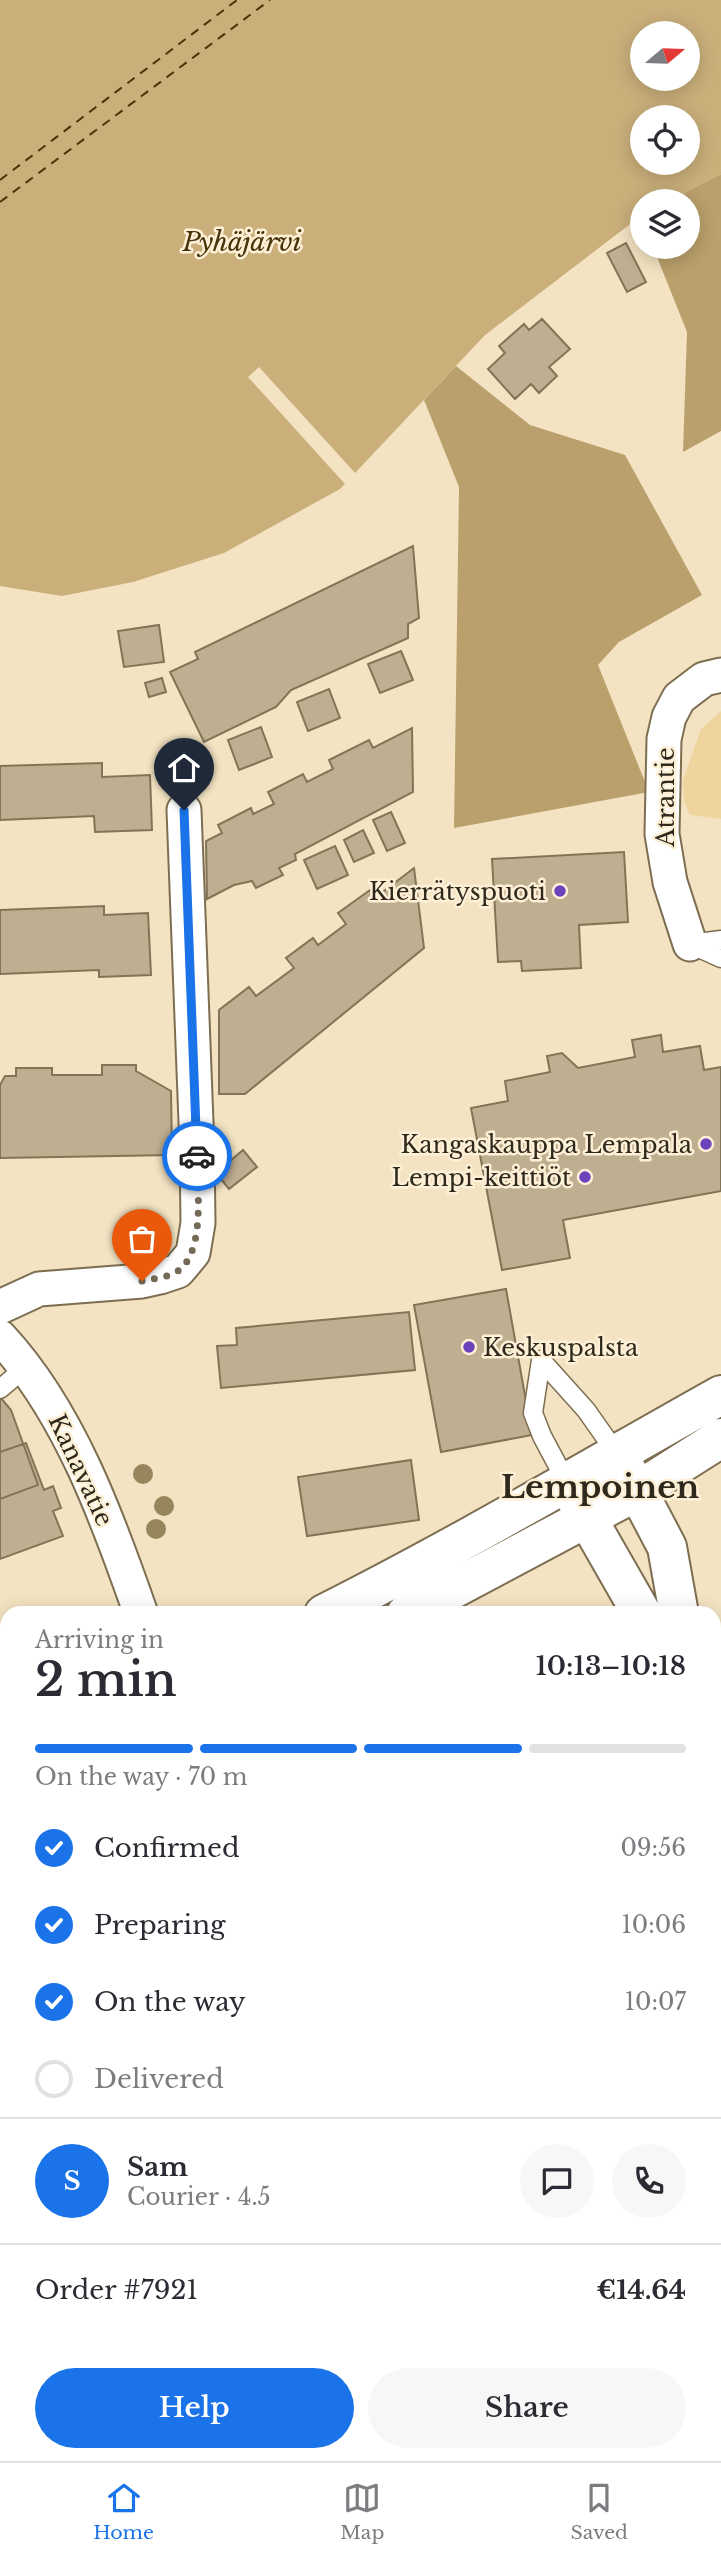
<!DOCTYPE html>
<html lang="en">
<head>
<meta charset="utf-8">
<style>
  :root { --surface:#fff; --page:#f7f7f7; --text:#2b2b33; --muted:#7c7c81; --line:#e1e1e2; --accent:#1a73e8 }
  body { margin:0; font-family:"Libre Baskerville",serif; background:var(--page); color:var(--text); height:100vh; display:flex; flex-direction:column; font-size:26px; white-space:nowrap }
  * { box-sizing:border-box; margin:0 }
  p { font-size:23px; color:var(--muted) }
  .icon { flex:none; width:38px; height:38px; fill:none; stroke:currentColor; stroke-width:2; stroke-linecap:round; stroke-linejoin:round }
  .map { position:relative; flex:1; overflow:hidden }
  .details { position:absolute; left:0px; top:1606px; width:721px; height:856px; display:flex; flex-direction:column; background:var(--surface); border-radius:21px 21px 0 0; box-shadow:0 4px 18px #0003 }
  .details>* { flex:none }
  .needle { width:46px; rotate:71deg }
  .tools { position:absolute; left:630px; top:21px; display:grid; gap:14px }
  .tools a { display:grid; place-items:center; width:70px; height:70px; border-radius:50%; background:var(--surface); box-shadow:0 4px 18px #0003; font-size:35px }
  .pin { position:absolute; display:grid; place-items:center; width:60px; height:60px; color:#fff; margin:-72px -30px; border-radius:50% 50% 50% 0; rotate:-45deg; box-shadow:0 0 7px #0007 }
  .pin .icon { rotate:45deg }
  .courier { position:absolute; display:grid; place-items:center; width:70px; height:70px; margin:-35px; border:5px solid #1a73e8; border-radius:50%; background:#fff; color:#222; box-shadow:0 2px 9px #0007 }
  .summary em { font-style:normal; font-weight:600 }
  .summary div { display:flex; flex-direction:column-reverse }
  .summary { display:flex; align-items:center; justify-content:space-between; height:119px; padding:0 35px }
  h1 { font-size:46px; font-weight:600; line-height:52px }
  .bar { display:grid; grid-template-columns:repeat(4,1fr); gap:10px 7px; align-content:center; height:84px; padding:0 35px }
  .bar i { height:9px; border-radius:5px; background:var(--line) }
  .bar .active { background:var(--accent) }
  .bar p { grid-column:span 4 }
  .line { display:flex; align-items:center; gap:18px; padding:0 35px; border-top:2px solid var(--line) }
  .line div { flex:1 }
  .round { display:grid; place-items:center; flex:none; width:74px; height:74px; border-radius:37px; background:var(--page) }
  ol { padding:0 35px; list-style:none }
  li { display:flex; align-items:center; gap:21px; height:77px }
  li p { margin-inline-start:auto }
  li .icon { padding:7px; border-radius:50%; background:var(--accent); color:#fff; stroke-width:4 }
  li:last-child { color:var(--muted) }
  li i { width:38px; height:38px; border:4px solid var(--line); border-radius:50% }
  .cta { display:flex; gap:14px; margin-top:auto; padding:14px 35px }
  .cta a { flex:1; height:80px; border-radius:42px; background:var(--accent); color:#fff; font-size:28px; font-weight:600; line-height:80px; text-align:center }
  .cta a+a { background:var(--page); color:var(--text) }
  .menu { display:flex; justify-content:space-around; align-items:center; height:98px; border-top:2px solid var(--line); background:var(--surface); font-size:19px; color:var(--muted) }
  .menu a { display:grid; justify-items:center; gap:4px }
  .menu .active { color:var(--accent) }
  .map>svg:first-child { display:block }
  .green { fill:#efd49e }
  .forest { fill:#baa06c }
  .water { fill:#caaf7b; fill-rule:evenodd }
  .pier { fill:#f3e3c2 }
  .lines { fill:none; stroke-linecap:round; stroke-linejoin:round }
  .ferry { stroke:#473509; stroke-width:2; stroke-dasharray:9 7; stroke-linecap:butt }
  .building { fill:#bfaf91; stroke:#827456; stroke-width:2 }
  .lane-casing { stroke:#7d6e51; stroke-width:21 }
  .street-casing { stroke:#7d6e51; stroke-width:37 }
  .secondary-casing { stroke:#7d6e51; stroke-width:42 }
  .lane { stroke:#fff; stroke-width:18 }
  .street { stroke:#fff; stroke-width:33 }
  .secondary { stroke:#fff; stroke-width:38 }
  .rail { stroke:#91866f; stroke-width:5; stroke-dasharray:3.5 7; stroke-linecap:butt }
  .secondary-bridge-casing { stroke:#7d6e51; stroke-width:42; stroke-linecap:butt }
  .secondary-bridge { stroke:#fff; stroke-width:38 }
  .tree { fill:#97855e }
  .done { stroke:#746a57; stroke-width:7; stroke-dasharray:0 12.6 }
  .route { stroke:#1a73e8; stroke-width:9 }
  .poi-dot { fill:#6b43bc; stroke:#fef0d6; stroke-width:2.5 }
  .labels { text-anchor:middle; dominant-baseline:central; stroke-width:5; stroke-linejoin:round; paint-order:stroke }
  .street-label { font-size:24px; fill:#2f291d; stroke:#fef0d6 }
  .poi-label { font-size:24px; fill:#2f291d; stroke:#fef0d6; text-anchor:end }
  .water-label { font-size:26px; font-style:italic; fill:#473509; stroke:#fef0d6 }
  .district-label { font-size:32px; font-weight:bold; fill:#2f291d; stroke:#fef0d6 }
</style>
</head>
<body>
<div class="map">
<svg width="721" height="2461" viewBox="0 0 721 2461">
  <rect width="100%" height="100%" fill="#f3e3c2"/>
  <!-- green -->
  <path class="green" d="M721 711V819L690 815 684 801 683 780 701 729Z
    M721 2254V2461H664V2455H714V2255Z
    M7 2419V2455H311V2461H0V2420Z
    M406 2455H486L487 2461H409Z"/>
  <!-- forest -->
  <path class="forest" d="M721 174V431L683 452 687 332 653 247H688V201H668Z
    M456 366 530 425 625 455 702 595 619 642 598 665 649 792 454 828 459 487 424 400Z"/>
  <!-- water -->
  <path class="water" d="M0 0H721V174L668 201H642V215L485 335 340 489 224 553 133 582 62 596 0 586ZM642 33H688V79H642ZM642 117H688V163H642Z"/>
  <!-- pier -->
  <path class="pier" d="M259 367 356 474 345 484 248 377Z"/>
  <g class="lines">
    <!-- ferry -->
    <path class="ferry" d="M0 180 237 0
      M0 202 270 0"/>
  </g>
  <!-- building -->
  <path class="building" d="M626 243 646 282 627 292 607 253Z
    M542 319 570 349 549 367 557 376 539 393 531 384 515 399 488 369 505 353 499 346 524 324 529 330Z
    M413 546 419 618 408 624V638L291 690 276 707 204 742 170 672 198 659 195 652Z
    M159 625 164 662 124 667 118 631Z
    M401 651 413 680 380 693 368 664Z
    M162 678 166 692 149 697 145 683Z
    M329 689 340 718 308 731 297 702Z
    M261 727 272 757 239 770 228 740Z
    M412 728 413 792 295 854 296 860 279 868 283 875 256 888 252 881 234 885 207 899 206 841 222 833 218 825 251 808 253 814 274 804 268 792 303 774 307 782 333 769 329 760 369 740 373 748Z
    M102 763V777L150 775 152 830 95 832 94 816 0 820V766Z
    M391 812 405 843 387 851 373 820Z
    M363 830 374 853 354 862 344 840Z
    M335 846 348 875 317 889 304 860Z
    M624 852 628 922 579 925 581 968 522 971 521 961 498 962 492 859Z
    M414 868 424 948 245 1094H219V1010L249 987 256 996 294 968 286 958 313 938 318 945 346 924 338 913 370 890 376 897Z
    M104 906V915L148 913 151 975 99 977V970L0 974V910Z
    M661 1035 663 1052 700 1046 704 1070 721 1067V1191L563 1220 570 1258 502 1270 471 1108 508 1101 505 1081 550 1072 547 1056 562 1053 578 1068 635 1057 632 1040Z
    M102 1065H136V1071L171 1091 172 1155 0 1158V1085L5 1076H16V1068H52V1075H102Z
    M243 1150 257 1167 229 1189 216 1173Z
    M506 1289 532 1435 441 1452 414 1305Z
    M409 1312 415 1370 221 1388 217 1346 237 1345 236 1328Z
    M0 1397 11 1410 38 1485 0 1499Z
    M26 1443 44 1490 53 1486 61 1508 53 1511 63 1536 0 1559V1452Z
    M411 1460 419 1520 307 1536 298 1477Z
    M7 2245V2300L0 2301V2246Z
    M546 2455H621L622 2459 576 2461 575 2457 546 2460Z"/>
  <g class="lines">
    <defs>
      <path id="lane" d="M690 944 721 958
        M690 944 721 940
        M541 1360 533 1413 542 1436 567 1483
        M541 1360 586 1410 617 1454
        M0 1389 26 1367
        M714 1734 721 1732"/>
      <path id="street" d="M690 944 670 882 662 834 664 739 669 717 679 698 704 679 721 675
        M0 1307 39 1289 142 1281 160 1277 178 1271 193 1253 198 1223 197 1148 184 810
        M0 1337C69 1411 108 1519 141 1614
        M714 1976 721 1974
        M0 2235 7 2234
        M335 2461 336 2455"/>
      <path id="secondary" d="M626 1469 667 1547 679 1614
        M575 1497 642 1614
        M324 1614C459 1546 589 1469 721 1395
        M406 1614 639 1490 721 1438
        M0 1735 7 1733
        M0 1773 7 1770"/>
    </defs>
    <!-- lane casing -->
    <use href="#lane" class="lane-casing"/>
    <!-- street casing -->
    <use href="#street" class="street-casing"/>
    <!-- secondary casing -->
    <use href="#secondary" class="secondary-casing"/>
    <!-- lane -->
    <use href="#lane" class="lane"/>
    <!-- street -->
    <use href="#street" class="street"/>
    <!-- secondary -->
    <use href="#secondary" class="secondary"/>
    <!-- rail -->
    <path class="rail" d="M714 1801 721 1800
      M714 1826 721 1824
      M714 1854 721 1853
      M0 1916 7 1915
      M0 1942 7 1941
      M0 1968 7 1966"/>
    <defs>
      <path id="secondary-bridge" d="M714 1777 721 1801"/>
    </defs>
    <!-- secondary-bridge casing -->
    <use href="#secondary-bridge" class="secondary-bridge-casing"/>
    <!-- secondary-bridge -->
    <use href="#secondary-bridge" class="secondary-bridge"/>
  </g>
  <!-- trees -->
  <g class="tree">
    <circle cx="143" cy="1474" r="10"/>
    <circle cx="164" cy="1506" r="10"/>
    <circle cx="156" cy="1529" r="10"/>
  </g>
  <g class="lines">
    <!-- done -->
    <path class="done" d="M142 1281C153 1279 169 1277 178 1271 206 1251 197 1186 197 1156"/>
    <!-- route -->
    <path class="route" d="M184 810 197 1156"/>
  </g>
  <!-- markers -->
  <g class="poi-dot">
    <circle cx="560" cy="891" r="7"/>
    <circle cx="706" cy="1144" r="7"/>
    <circle cx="585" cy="1177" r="7"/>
    <circle cx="469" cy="1347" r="7"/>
  </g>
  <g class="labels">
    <!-- street labels -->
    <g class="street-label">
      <text transform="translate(665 797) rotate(-90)">Atrantie</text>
      <text transform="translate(81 1470) rotate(65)">Kanavatie</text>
    </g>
    <!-- poi labels -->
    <g class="poi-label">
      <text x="546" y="891">Kierrätyspuoti</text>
      <text x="692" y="1144">Kangaskauppa Lempala</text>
      <text x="571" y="1177">Lempi-keittiöt</text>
      <text x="483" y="1347" text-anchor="start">Keskuspalsta</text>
    </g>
    <!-- water labels -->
    <g class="water-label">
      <text x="242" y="242">Pyhäjärvi</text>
    </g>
    <!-- district labels -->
    <g class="district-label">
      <text x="600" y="1487">Lempoinen</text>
    </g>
  </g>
</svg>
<div class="tools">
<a><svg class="needle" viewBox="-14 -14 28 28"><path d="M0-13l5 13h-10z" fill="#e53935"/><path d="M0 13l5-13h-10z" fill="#7c7c81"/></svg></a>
<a><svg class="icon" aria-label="locate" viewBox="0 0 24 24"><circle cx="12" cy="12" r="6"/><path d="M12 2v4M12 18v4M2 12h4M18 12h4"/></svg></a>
<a><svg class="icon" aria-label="layers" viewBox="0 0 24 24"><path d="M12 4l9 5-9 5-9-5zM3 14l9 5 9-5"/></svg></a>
</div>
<div class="pin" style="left:142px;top:1281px;background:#ea580c"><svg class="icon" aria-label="bag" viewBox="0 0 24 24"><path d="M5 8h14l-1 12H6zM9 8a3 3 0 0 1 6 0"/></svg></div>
<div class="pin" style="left:184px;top:810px;background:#1f2937"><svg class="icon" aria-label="home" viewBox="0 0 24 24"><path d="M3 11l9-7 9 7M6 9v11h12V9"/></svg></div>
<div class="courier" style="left:197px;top:1156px"><svg class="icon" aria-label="car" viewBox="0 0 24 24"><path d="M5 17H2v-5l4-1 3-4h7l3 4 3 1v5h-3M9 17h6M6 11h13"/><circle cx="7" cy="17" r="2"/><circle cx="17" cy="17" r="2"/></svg></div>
<section class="details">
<div class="summary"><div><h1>2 min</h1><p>Arriving in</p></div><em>10:13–10:18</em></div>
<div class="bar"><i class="active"></i><i class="active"></i><i class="active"></i><i></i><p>On the way · 70 m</p></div>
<ol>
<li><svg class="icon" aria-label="check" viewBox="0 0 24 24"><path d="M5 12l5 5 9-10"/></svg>Confirmed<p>09:56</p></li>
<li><svg class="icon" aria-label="check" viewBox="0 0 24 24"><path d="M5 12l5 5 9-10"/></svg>Preparing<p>10:06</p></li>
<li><svg class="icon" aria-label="check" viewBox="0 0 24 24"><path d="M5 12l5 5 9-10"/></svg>On the way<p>10:07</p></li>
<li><i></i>Delivered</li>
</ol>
<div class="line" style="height:126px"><b class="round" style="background:var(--accent);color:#fff">S</b><div><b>Sam</b><p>Courier · 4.5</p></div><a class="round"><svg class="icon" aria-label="chat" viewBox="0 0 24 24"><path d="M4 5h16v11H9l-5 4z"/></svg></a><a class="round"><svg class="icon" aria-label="phone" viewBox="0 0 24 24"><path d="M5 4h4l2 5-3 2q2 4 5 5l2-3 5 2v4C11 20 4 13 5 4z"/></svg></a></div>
<div class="line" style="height:91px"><div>Order #7921</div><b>€14.64</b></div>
<div class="cta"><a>Help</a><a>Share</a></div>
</section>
</div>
<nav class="menu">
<a class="active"><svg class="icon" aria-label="home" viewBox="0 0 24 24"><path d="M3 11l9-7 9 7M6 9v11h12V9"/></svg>Home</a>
<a><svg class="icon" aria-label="map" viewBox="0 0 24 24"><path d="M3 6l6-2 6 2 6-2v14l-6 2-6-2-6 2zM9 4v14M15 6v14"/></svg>Map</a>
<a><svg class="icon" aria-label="saved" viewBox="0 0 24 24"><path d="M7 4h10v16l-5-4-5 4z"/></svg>Saved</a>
</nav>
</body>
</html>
